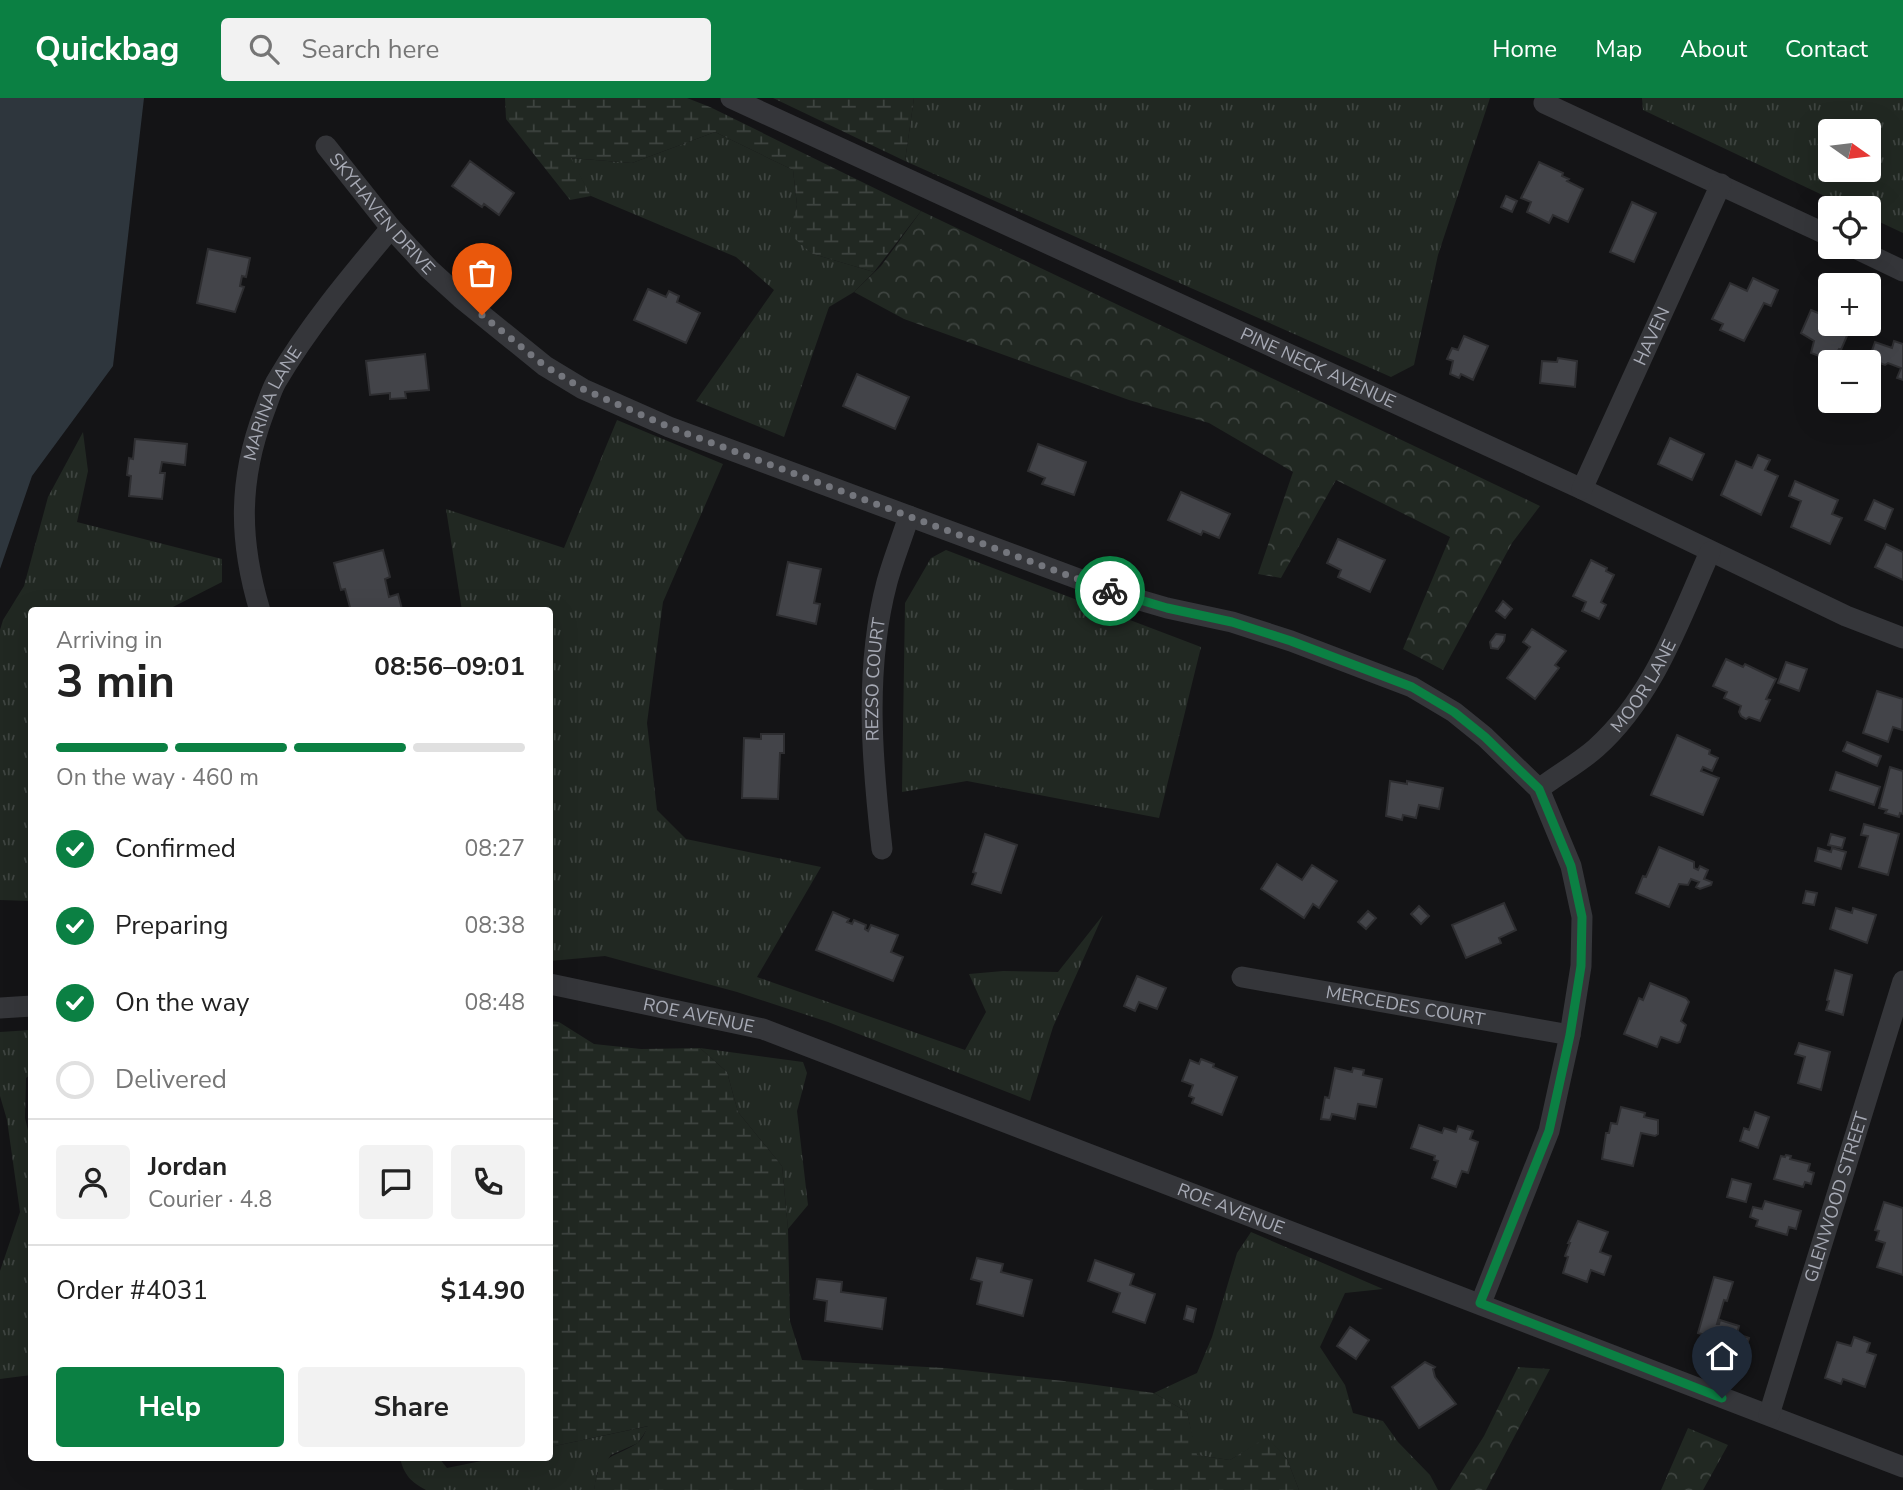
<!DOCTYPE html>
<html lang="en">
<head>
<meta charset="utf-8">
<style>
  :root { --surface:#fff; --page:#f2f2f2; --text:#222; --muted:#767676; --line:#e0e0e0; --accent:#0b8043 }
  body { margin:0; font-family:"Nunito Sans",sans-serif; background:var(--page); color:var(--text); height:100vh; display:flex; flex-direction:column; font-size:26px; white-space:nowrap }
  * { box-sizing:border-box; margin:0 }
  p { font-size:23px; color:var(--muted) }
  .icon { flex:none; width:38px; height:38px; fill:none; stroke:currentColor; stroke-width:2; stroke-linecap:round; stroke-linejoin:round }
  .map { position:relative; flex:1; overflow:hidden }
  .details { position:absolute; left:28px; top:509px; width:525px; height:854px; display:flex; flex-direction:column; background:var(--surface); border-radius:7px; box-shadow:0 7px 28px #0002 }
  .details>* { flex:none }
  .needle { width:46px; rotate:104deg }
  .fabs { position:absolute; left:1818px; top:21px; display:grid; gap:14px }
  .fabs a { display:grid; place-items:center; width:63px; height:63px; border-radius:7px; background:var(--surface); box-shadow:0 7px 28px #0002; font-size:35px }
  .pin { position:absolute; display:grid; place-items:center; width:60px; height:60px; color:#fff; margin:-72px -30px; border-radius:50% 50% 50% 0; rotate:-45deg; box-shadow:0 0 7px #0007 }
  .pin .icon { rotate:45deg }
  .courier { position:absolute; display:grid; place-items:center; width:70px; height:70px; margin:-35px; border:5px solid #0b8043; border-radius:50%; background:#fff; color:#222; box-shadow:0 2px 9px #0007 }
  .summary em { font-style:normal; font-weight:700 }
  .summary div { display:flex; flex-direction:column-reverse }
  .summary { display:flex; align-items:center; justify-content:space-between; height:119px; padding:0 28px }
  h1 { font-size:46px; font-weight:700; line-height:52px }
  .bar { display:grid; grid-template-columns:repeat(4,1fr); gap:10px 7px; align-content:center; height:84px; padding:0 28px }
  .bar i { height:9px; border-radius:5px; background:var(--line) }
  .bar .on { background:var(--accent) }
  .bar p { grid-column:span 4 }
  .line { display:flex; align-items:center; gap:18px; padding:0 28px; border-top:2px solid var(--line) }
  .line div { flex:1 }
  .round { display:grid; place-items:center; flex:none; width:74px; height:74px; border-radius:7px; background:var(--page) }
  ol { padding:0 28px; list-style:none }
  li { display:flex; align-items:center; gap:21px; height:77px }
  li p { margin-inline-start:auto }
  li .icon { padding:7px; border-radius:50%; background:var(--accent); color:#fff; stroke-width:4 }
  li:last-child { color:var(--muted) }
  li i { width:38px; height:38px; border:4px solid var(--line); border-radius:50% }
  .cta { display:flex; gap:14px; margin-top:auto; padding:14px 28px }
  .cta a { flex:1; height:80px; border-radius:7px; background:var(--accent); color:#fff; font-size:28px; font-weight:700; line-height:80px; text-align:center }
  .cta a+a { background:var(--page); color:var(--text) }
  header { display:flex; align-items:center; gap:42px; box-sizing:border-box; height:98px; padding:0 35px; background:var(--accent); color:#fff }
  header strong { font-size:33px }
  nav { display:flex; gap:38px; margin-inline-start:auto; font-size:24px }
  .search { width:490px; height:63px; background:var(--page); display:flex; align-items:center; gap:18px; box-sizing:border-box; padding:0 24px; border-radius:7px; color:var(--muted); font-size:26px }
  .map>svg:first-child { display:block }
  .grass { fill:url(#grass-tufts); fill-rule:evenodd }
  .forest { fill:url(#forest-crowns) }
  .wetland { fill:url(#wetland-marsh) }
  .water { fill:#2e363d }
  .building { fill:#434449; stroke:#2e2e31; stroke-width:2 }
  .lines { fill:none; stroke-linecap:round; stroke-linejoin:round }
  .minor { stroke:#35363a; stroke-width:21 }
  .done { stroke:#74767d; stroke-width:7; stroke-dasharray:0 12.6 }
  .route { stroke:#0b8043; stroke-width:9 }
  .labels { text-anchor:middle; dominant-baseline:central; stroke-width:5; stroke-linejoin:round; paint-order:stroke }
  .street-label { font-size:18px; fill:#a7aab5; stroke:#0f0f11 }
</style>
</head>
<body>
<header>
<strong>Quickbag</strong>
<div class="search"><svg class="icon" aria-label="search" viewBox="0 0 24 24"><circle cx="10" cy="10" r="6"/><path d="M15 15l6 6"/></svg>Search here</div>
<nav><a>Home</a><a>Map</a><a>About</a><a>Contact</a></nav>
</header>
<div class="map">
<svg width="1903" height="1392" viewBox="0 0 1903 1392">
  <defs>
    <pattern id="grass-tufts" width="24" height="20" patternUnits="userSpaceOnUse" patternTransform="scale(1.75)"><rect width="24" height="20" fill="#212822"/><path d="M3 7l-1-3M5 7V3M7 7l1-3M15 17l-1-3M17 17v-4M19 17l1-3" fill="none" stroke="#3e4440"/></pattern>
    <pattern id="forest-crowns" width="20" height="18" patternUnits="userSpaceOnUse" patternTransform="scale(1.75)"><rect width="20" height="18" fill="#212822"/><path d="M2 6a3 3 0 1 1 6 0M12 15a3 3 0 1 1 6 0" fill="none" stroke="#3e4440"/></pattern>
    <pattern id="wetland-marsh" width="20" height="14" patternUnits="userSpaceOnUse" patternTransform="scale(1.75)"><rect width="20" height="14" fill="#212822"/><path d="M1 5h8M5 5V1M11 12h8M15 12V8" fill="none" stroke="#3e4440"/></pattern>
  </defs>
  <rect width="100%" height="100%" fill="#141416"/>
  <!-- grass -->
  <path class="grass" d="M914 0H1490L1438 157 1414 267 1391 279 905 63Z
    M1642 0H1903V135L1869 119V110H1850L1643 12ZM1869 33V72H1830V33Z
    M715 34 793 72 797 107 790 136 813 156 874 174 854 194 829 209 784 339 696 303 774 192 736 159 591 98 570 60 632 65Z
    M617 322 723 366 663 504 647 625 657 712 686 741 821 769 757 879 965 952 986 914 969 876 1003 873 1058 874 1103 817 1053 929 1030 1003 828 924 737 894 605 858 550 863V513H462L446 411 564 450Z
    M83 334 88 373 77 424 222 461V484L169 511 32 513 31 803 0 802V532L3 522 24 488 48 399Z
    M946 452 1201 549 1159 720 967 683 902 694 905 505 931 460Z
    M31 932V976L26 980 25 1020 32 1049 31 1277 0 1281V1173L20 1114 7 1022 0 998V934Z
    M700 950 803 964 807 975 797 1013 808 1107 788 1131 782 1068 738 1014 727 974Z
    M1251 1134 1383 1191 1345 1195 1320 1249 1345 1287 1353 1315 1383 1323 1398 1344 1430 1377 1438 1392H1299L1287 1361 1267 1340 1230 1362 1196 1357 1187 1314 1154 1295 1197 1275 1212 1239 1237 1155Z
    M649 1328 638 1345 611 1357 597 1375 594 1392H426C411 1384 404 1377 400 1360H439L447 1370 496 1360H550V1349Z"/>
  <!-- forest -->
  <path class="forest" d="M921 113 1540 408 1512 445 1443 572 1403 551 1450 439 1336 382 1281 480 1258 476 1293 374 1209 325 1129 302 904 221 854 194 881 168Z
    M1518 1269 1550 1271 1486 1392H1450L1484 1338Z
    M1688 1330 1728 1347 1703 1392H1661Z"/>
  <!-- wetland -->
  <path class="wetland" d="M505 0H687L710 9 921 113 874 174 813 156 789 136 797 107 793 72 715 34 632 65 571 60 591 98 570 102 506 21Z
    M773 0H914L905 63Z
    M550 923 559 924 594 946 641 951 700 950 727 974 738 1014 782 1068 788 1131 790 1223 802 1262 945 1270 1082 1285 1154 1295 1187 1314 1197 1357 1230 1362 1267 1339 1287 1361 1299 1392H594C599 1355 610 1362 636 1346 642 1343 645 1334 648 1328L550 1349Z"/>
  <!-- water -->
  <path class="water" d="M0 0H144L113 268 32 378 0 471Z"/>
  <!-- building -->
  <path class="building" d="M470 63 514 95 499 117 484 106 482 109 452 88Z
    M1539 64 1563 75 1562 78 1569 81 1567 83 1583 91 1568 124 1553 117 1549 125 1527 114 1531 104 1521 100Z
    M1506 98 1517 103 1512 114 1501 109Z
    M1632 104 1656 115 1634 164 1610 154Z
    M208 151 250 160 246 179 242 178 240 188 244 189 235 214 197 205Z
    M1753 180 1778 192 1771 208 1764 205 1744 243 1720 232 1723 226 1712 221 1730 185 1747 193Z
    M648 191 666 199 669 193 679 198 677 204 700 215 686 245 634 222Z
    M1811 212 1830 220V226H1852L1841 252 1839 251 1834 260 1827 261 1811 255 1814 243 1801 235Z
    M1464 238 1488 248 1473 282 1461 276 1459 280 1450 276 1453 263 1447 261 1452 250 1458 252Z
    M1894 243 1903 246V282L1897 280 1901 270 1888 265 1885 267 1869 261 1875 244 1892 250Z
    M425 256 429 292 405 294 406 300 390 301V295L370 297 366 263Z
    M1558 260 1577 263 1575 289 1540 285 1542 263 1557 264Z
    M857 276 909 299 895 331 843 308Z
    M1670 340 1704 356 1692 382 1658 366Z
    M135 341 187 346 185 367 162 364 160 375H165L162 401 129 398 131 378 127 377 129 360 133 361Z
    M1038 346 1086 364 1074 397 1042 386 1045 380 1028 373Z
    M1758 357 1770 362 1765 372 1778 378 1761 417 1721 397 1736 363 1752 370Z
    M1795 383 1838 402 1832 416 1842 420 1830 446 1791 429 1801 403 1789 398Z
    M1181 394 1230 416 1219 440 1203 433 1201 437 1168 422Z
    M1874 402 1893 411 1885 431 1865 422Z
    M1338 441 1385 462 1370 494 1338 479 1341 472 1327 465Z
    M1886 446 1903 454V482L1875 469Z
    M383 452 390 479 385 481 389 499 398 496 402 511 351 513 345 491 341 492 334 465Z
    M1591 462 1607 470 1606 473 1614 477 1601 504 1606 507 1599 521 1582 513 1586 504 1573 498Z
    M788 464 821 471 814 505 820 506 816 526 777 517Z
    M1503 503 1512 511 1505 520 1496 513Z
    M1532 531 1566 553 1555 567 1559 570 1535 601 1507 580 1530 549 1523 544Z
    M1496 536 1505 537 1504 543 1498 551 1491 550 1490 544Z
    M1726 561 1743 569 1745 566 1776 581 1766 601 1770 602 1760 623 1749 619 1746 621 1741 618 1739 614 1741 608 1724 600 1727 594 1713 588Z
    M1786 564 1807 571 1799 593 1778 585Z
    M1877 593 1903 601 1902 632 1893 629 1888 644 1863 635Z
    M761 636H784V655H780L778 701 742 700 744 640 761 641Z
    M1677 637 1710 652 1709 656 1718 660 1712 673 1703 669 1701 673 1719 680 1703 717 1651 697Z
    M1847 644 1881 658 1877 668 1843 653Z
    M1890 669 1903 673V716L1900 715 1899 719 1885 715 1887 712 1879 710Z
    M1836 674 1880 689 1874 707 1830 692Z
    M1390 683 1407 686V683L1443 690 1439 711 1419 707 1416 720 1403 717 1402 722 1386 718Z
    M1864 726 1899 736 1888 777 1859 769 1868 738 1861 737Z
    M985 736 1017 747 1001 795 972 786 976 775 973 774Z
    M1831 736 1845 740 1842 750 1828 747Z
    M1659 749 1694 764V770L1698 772 1700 768 1708 772 1704 781 1712 784 1711 787 1700 791 1696 789 1699 784 1691 781 1688 787 1679 786 1669 809 1636 795 1643 778 1646 779Z
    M1818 750 1831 754 1832 750 1846 754 1841 771 1815 763Z
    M1277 766 1302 782 1312 767 1337 783 1319 810 1313 806 1304 820 1261 791Z
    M1806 793 1817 795 1814 807 1803 805Z
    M1504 805 1516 832 1499 840 1501 845 1466 860 1452 827Z
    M1419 808 1429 818 1421 826 1411 816Z
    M1836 810 1852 815 1853 810 1876 817 1867 845 1830 831Z
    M1368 813 1376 820 1366 831 1358 824Z
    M833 814 849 821 847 824 852 826 854 822 866 827 865 831 868 833 871 827 898 837 891 854 903 859 893 883 816 852Z
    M1835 872 1852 877 1843 917 1826 912 1829 903 1827 902Z
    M1137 878 1166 890 1157 911 1139 904 1135 913 1124 908Z
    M1650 885 1686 900 1689 904 1681 923 1686 927 1680 944 1677 945 1661 939 1657 949 1624 936 1639 900 1643 902Z
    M1799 945 1830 954 1821 992 1798 985 1805 959 1795 956Z
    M1201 961 1214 966 1213 969 1237 979 1222 1017 1192 1005 1194 1000 1189 998 1193 987 1182 983 1190 962 1199 966Z
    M1335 970 1352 974 1353 970 1364 972 1363 977 1382 981 1376 1009 1358 1006 1355 1021 1332 1016 1330 1022 1321 1021 1325 999 1329 1000Z
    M1621 1009 1645 1015 1644 1019 1658 1022V1036L1655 1038 1641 1035 1633 1068 1602 1061 1606 1035H1609L1611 1025 1617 1026Z
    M1755 1014 1769 1019 1758 1050 1740 1043 1744 1030 1749 1032Z
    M1419 1027 1442 1035 1444 1030 1456 1034 1458 1028 1473 1033 1470 1041 1478 1044 1468 1075 1462 1073 1456 1089 1432 1080 1438 1063 1434 1062 1435 1058 1411 1050Z
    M1786 1057 1791 1058 1790 1061 1810 1066 1808 1073 1814 1075 1811 1086 1805 1084 1803 1089 1774 1081 1781 1058 1785 1059Z
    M1732 1081 1751 1086 1746 1104 1727 1099Z
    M1765 1103 1801 1113 1796 1131 1789 1129 1787 1137 1756 1128 1758 1122 1750 1119 1753 1109 1762 1111Z
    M1884 1104 1903 1110V1177L1877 1169 1885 1145 1876 1142 1879 1133 1875 1132Z
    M1578 1123 1608 1134 1600 1154 1611 1158 1604 1177 1591 1172 1587 1184 1563 1175 1568 1159 1565 1158 1570 1145H1568Z
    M977 1160 1003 1166 1001 1174 1032 1182 1023 1218 977 1206 982 1184 971 1181Z
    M1095 1162 1134 1176 1130 1187 1155 1196 1145 1225 1113 1214 1120 1195 1088 1183Z
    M1714 1179 1733 1184 1727 1203 1724 1202 1717 1226H1719L1720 1222 1739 1228 1737 1236 1749 1240 1743 1260 1733 1258 1731 1263 1717 1259 1719 1252 1710 1249 1713 1239 1698 1235Z
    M817 1181 842 1184 841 1194 886 1200 882 1231 825 1223 827 1203 814 1201Z
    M1187 1208 1196 1211 1193 1224 1184 1221Z
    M1350 1229 1369 1242 1356 1261 1337 1248Z
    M1854 1239 1870 1245 1867 1254 1876 1257 1865 1289 1843 1281 1841 1286 1825 1280 1837 1244 1851 1248Z
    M1425 1264 1435 1269 1433 1271 1435 1279 1456 1306 1419 1330 1392 1289Z"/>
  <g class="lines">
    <!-- minor -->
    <g class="minor">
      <path id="s1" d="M731 0 1582 391 1846 518 1903 540"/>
      <path d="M1544 5 1830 138"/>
      <path id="s2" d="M326 48 391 130 429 171 461 200 545 268 583 291 669 329 1119 496 1167 510 1232 524 1291 543 1412 589 1454 614 1485 639 1539 691 1571 768 1582 819 1581 868 1570 937 1549 1033 1481 1205"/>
      <path d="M1853 149 1903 173"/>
      <path id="s3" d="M1582 391 1721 86"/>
      <path id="s4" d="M260 513C239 443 238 383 264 314 268 304 271 293 276 284 308 229 350 179 391 130"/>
      <path id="s5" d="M1539 691C1557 677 1579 665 1596 650 1654 598 1679 523 1710 454"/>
      <path id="s6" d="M882 751C872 663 864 571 887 484 893 462 902 440 909 418"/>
      <path id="s7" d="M1242 879 1570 937"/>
      <path id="s8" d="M550 886 763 931 1903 1369"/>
      <path d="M0 910 32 908"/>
      <path id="s9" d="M1769 1317 1903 883"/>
    </g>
  </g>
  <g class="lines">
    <!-- done -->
    <path class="done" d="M482 217 545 268 583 291 669 329 1110 493"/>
    <!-- route -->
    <path class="route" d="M1110 493 1167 510 1232 524 1291 543 1412 589 1454 614 1485 639 1539 691 1571 768 1582 819 1581 868 1570 937 1549 1033 1480 1205 1722 1300"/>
  </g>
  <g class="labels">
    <!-- street labels -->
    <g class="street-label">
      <text stroke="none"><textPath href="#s2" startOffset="88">SKYHAVEN DRIVE</textPath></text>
      <text stroke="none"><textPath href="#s3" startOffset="168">HAVEN</textPath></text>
      <text stroke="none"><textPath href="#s1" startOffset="646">PINE NECK AVENUE</textPath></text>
      <text stroke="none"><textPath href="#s4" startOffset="214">MARINA LANE</textPath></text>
      <text stroke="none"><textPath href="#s6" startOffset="170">REZSO COURT</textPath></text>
      <text stroke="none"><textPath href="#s5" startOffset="149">MOOR LANE</textPath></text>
      <text stroke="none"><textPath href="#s7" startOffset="166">MERCEDES COURT</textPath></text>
      <text stroke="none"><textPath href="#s8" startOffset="152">ROE AVENUE</textPath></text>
      <text stroke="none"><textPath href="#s9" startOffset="228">GLENWOOD STREET</textPath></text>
      <text stroke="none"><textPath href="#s8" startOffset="719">ROE AVENUE</textPath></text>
    </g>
  </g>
</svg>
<div class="fabs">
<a><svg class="needle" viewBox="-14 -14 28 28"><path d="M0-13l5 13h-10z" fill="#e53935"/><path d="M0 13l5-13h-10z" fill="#767676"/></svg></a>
<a><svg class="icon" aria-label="locate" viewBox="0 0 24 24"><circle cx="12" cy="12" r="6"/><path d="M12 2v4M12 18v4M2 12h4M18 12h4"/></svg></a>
<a>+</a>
<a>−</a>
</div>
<div class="pin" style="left:482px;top:217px;background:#ea580c"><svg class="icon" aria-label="bag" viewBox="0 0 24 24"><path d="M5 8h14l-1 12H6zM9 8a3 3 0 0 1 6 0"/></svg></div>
<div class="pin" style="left:1722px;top:1300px;background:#1f2937"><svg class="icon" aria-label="home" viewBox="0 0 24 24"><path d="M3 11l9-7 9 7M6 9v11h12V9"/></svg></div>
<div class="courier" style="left:1110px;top:493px"><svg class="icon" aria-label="bike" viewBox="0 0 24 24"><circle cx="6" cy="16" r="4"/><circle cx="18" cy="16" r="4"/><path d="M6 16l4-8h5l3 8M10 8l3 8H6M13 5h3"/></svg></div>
<section class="details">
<div class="summary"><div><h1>3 min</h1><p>Arriving in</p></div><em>08:56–09:01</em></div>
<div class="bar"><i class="on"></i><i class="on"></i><i class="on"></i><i></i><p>On the way · 460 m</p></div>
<ol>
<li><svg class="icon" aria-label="check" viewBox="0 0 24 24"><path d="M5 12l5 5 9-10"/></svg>Confirmed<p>08:27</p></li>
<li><svg class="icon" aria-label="check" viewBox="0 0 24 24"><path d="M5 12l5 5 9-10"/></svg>Preparing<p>08:38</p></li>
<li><svg class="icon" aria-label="check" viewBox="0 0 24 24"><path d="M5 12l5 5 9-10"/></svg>On the way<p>08:48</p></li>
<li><i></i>Delivered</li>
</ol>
<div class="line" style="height:126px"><a class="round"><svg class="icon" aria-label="person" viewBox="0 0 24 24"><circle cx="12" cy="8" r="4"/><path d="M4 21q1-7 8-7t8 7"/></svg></a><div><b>Jordan</b><p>Courier · 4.8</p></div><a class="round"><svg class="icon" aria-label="chat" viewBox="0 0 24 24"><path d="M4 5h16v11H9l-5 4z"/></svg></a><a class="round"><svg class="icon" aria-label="phone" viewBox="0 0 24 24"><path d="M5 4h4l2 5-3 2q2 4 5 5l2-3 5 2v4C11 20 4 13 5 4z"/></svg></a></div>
<div class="line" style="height:91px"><div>Order #4031</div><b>$14.90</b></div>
<div class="cta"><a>Help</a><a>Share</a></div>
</section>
</div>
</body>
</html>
